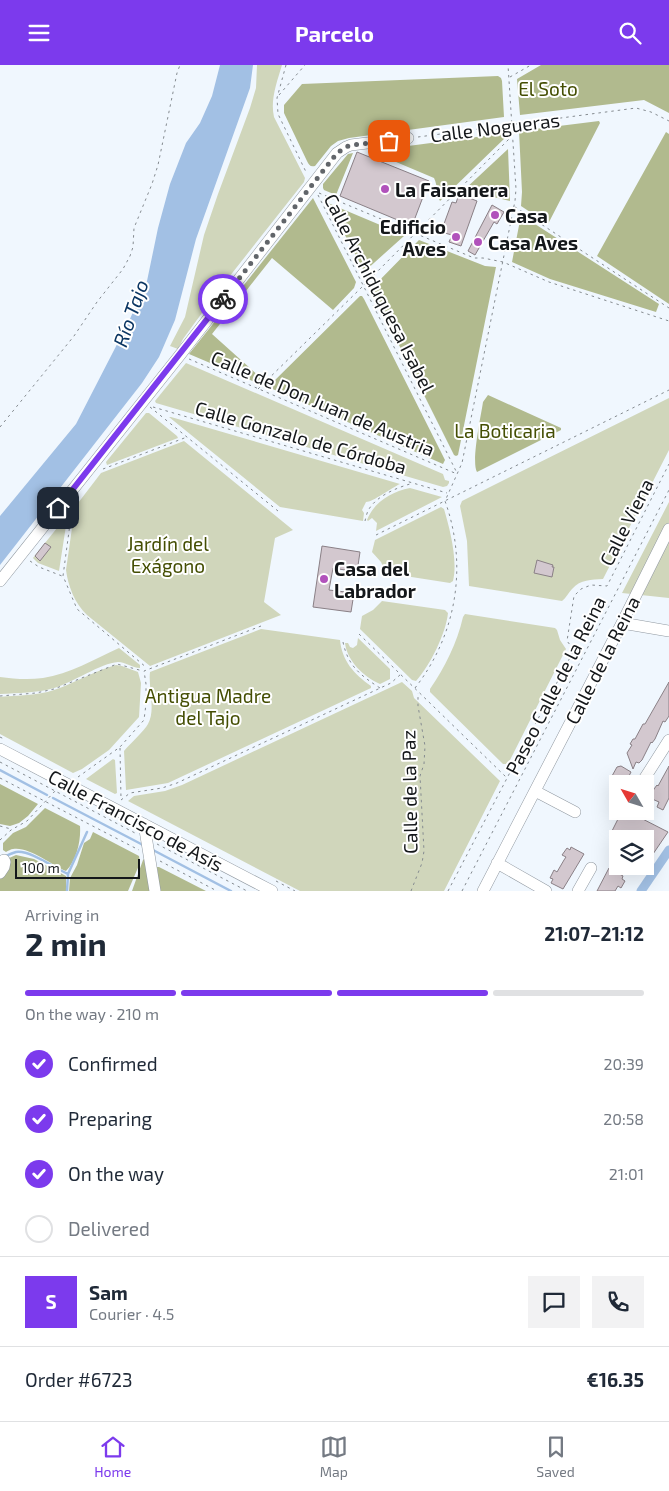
<!DOCTYPE html>
<html lang="en">
<head>
<meta charset="utf-8">
<style>
  :root { --surface:#fff; --page:#f2f2f3; --text:#1f2937; --muted:#747a83; --line:#e0e1e3; --accent:#7c3aed }
  body { margin:0; font-family:"Exo 2",sans-serif; background:var(--page); color:var(--text); height:100vh; display:flex; flex-direction:column; font-size:19px; white-space:nowrap }
  * { box-sizing:border-box; margin:0 }
  p { font-size:16px; color:var(--muted) }
  .icon { flex:none; width:28px; height:28px; fill:none; stroke:currentColor; stroke-width:2; stroke-linecap:round; stroke-linejoin:round }
  .map { position:relative; height:826px; overflow:hidden }
  .drawer { display:flex; flex-direction:column; background:var(--surface); flex:1 }
  .drawer>* { flex:none }
  .needle { width:32px; rotate:309deg }
  .tools { position:absolute; left:609px; top:710px; display:grid; gap:10px }
  .tools a { display:grid; place-items:center; width:45px; height:45px; border-radius:0px; background:var(--surface); box-shadow:0 5px 20px #0002; font-size:25px }
  .scale { position:absolute; left:15px; bottom:12px; width:125px; box-sizing:border-box; padding-left:5px; border:2px solid #14171a; border-top:0; font-size:14px; line-height:18px; white-space:nowrap; color:#14171a; -webkit-text-stroke:4px #fff; paint-order:stroke }
  .pin { position:absolute; display:grid; place-items:center; width:42px; height:42px; color:#fff; margin:-21px; border-radius:10px; box-shadow:0 2px 8px #0006 }
  .courier { position:absolute; display:grid; place-items:center; width:50px; height:50px; margin:-25px; border:4px solid #7c3aed; border-radius:50%; background:#fff; color:#222; box-shadow:0 1px 6px #0007 }
  .head em { font-style:normal; font-weight:700 }
  .head div { display:flex; flex-direction:column-reverse }
  .head { display:flex; align-items:center; justify-content:space-between; height:85px; padding:0 25px }
  h1 { font-size:32px; font-weight:700; line-height:38px }
  .bar { display:grid; grid-template-columns:repeat(4,1fr); gap:8px 5px; align-content:center; height:60px; padding:0 25px }
  .bar i { height:6px; border-radius:4px; background:var(--line) }
  .bar .current { background:var(--accent) }
  .bar p { grid-column:span 4 }
  .line { display:flex; align-items:center; gap:12px; padding:0 25px; border-top:1px solid var(--line) }
  .line div { flex:1 }
  .round { display:grid; place-items:center; flex:none; width:52px; height:52px; border-radius:0px; background:var(--page) }
  ol { padding:0 25px; list-style:none }
  li { display:flex; align-items:center; gap:15px; height:55px }
  li p { margin-inline-start:auto }
  li .icon { padding:5px; border-radius:50%; background:var(--accent); color:#fff; stroke-width:4 }
  li:last-child { color:var(--muted) }
  li i { width:28px; height:28px; border:2px solid var(--line); border-radius:50% }
  header { display:flex; justify-content:space-between; align-items:center; height:65px; padding:0 25px; background:var(--accent); color:#fff; font-size:22px; font-weight:700 }
  .tab-bar { display:flex; justify-content:space-around; align-items:center; height:70px; border-top:1px solid var(--line); background:var(--surface); font-size:14px; color:var(--muted) }
  .tab-bar a { display:grid; justify-items:center; gap:2px }
  .tab-bar .current { color:var(--accent) }
  .map>svg:first-child { display:block }
  .green { fill:#d0d6bb }
  .forest { fill:#b1ba8e }
  .water { fill:#a2c0e4 }
  .lines { fill:none; stroke-linecap:round; stroke-linejoin:round }
  .stream { stroke:#a2c0e4; stroke-width:2.5 }
  .canal { stroke:#a2c0e4; stroke-width:9 }
  .building { fill:#d3c8cf; stroke:#8a8086 }
  .minor-casing { stroke:#9098a0; stroke-width:12 }
  .path { stroke:#858b90; stroke-width:1; stroke-dasharray:2.5 4; stroke-linecap:butt }
  .minor { stroke:#fff; stroke-width:11 }
  .done { stroke:#61656a; stroke-width:5; stroke-dasharray:0 9 }
  .route { stroke:#7c3aed; stroke-width:6 }
  .poi-dot { fill:#b152bb; stroke:#fff; stroke-width:2 }
  .labels { text-anchor:middle; dominant-baseline:central; stroke-width:4; stroke-linejoin:round; paint-order:stroke }
  .park-label { font-size:19px; fill:#444e03; stroke:#fff }
  .street-label { font-size:19px; fill:#14171a; stroke:#fff }
  .poi-label { font-size:19px; font-weight:bold; fill:#14171a; stroke:#fff; text-anchor:start }
  .water-label { font-size:20px; font-style:italic; fill:#0a3562; stroke:#fff }
</style>
</head>
<body>
<header><svg class="icon" aria-label="menu" viewBox="0 0 24 24"><path d="M4 6h16M4 12h16M4 18h16"/></svg>Parcelo<svg class="icon" aria-label="search" viewBox="0 0 24 24"><circle cx="10" cy="10" r="6"/><path d="M15 15l6 6"/></svg></header>
<div class="map">
<svg width="669" height="826" viewBox="0 0 669 826">
  <rect width="100%" height="100%" fill="#f0f7fe"/>
  <!-- green -->
  <path class="green" d="M257 0H282C277 17 270 35 274 52L305 113 304 117 218 226 183 274 178 284 170 281 185 252 204 170 218 129 250 43 256 23Z
    M186 298 443 409 445 415 449 416V418L447 421 443 422 156 338 155 336Z
    M669 333V385L603 514C591 515 581 514 572 524 568 528 566 533 562 536L469 521 467 476 460 441 462 436Z
    M146 348H149L177 371 178 373 107 400 106 397Z
    M169 352H171L400 419C391 423 373 437 366 437L362 445 364 448 363 456 280 442Z
    M184 376 293 465 275 473 264 537 281 550 150 601 87 550C75 539 68 521 66 505L75 442 101 408Z
    M410 423 442 432 376 466 377 458 372 453 368 456 367 455C374 437 391 427 410 423Z
    M669 437V533L622 528Z
    M441 442 444 444C450 464 458 496 453 516L450 518 386 508 381 497 372 487 375 475Z
    M65 453 67 454 59 506 38 498 33 493Z
    M382 536 445 545 448 548C446 568 430 601 416 616L412 615 360 564 362 551 373 545Z
    M465 549 555 563 557 565 560 575 566 584 509 697 506 699H503L430 627V624C445 602 457 578 463 552Z
    M261 564 340 575C342 596 354 609 371 621V623L168 718 126 725 124 686C130 679 144 666 148 659 156 645 148 622 150 607Z
    M358 573 390 604V614L380 619C364 612 347 596 345 578H348L350 582 353 583 357 580Z
    M119 583 140 600V603C132 603 126 597 118 597 101 598 72 618 54 623 37 628 18 628 0 629V612C14 614 29 615 43 613 69 609 95 594 119 583Z
    M116 600 122 601 138 607 141 618 139 652 109 685 82 704 73 708 0 669V632C18 630 37 631 54 625 75 618 94 606 116 600Z
    M402 617 412 626 414 633 500 716 444 826H300L128 736 134 731 165 726 182 720Z
    M113 694 115 695 117 728 115 729 86 714Z"/>
  <!-- forest -->
  <path class="forest" d="M541 0H669V48L644 35 520 50 517 14Z
    M498 11 501 13 502 16 504 52 349 73 338 76 331 81 315 101C310 102 309 100 307 96L284 48V40L302 19Z
    M599 56 600 58 548 159 521 141 522 127 519 66Z
    M666 67 669 69V239L597 191Z
    M507 68V71L440 136C436 129 438 121 434 113L370 86Z
    M508 84 510 136 464 125Z
    M353 88 336 130 324 125 323 123V119L348 89Z
    M313 133 356 217 354 223 333 245 272 193 212 269 261 313 257 318 189 289Z
    M328 138 404 170V171L365 206H364Z
    M521 150 659 239 656 247 550 214 512 197Z
    M419 175 485 201 496 202 458 390 456 391 454 390 371 224Z
    M360 231H362L364 234 445 395 443 399 268 322Z
    M488 330 561 363V365L477 407C471 397 481 351 483 337Z
    M0 719 38 739 28 751 19 758 10 761 0 759Z
    M45 743 80 761C81 775 77 795 66 806 52 800 28 781 13 784 11 784 8 786 6 787L3 785V778L13 768 26 762Z
    M93 767 139 791 140 798 128 826H69L70 813 77 800 84 778 90 774Z
    M16 790 34 794 66 811V826H0V813L7 794Z
    M144 794 151 826H132L143 795Z
    M157 802H159L206 826H159Z"/>
  <!-- water -->
  <path class="water" d="M220 0H253L250 23 196 174 175 255 159 292 142 318 0 500V451L76 359 129 256 147 216 158 163 170 119 186 78 200 58 212 31Z"/>
  <g class="lines">
    <!-- stream -->
    <path class="stream" d="M0 705 47 730
      M53 733 143 780
      M153 785 231 826
      M4 792C8 790 12 788 16 787 31 785 54 803 68 809L87 767
      M67 826 68 809"/>
    <!-- canal -->
    <path class="canal" d="M641 826 669 785"/>
  </g>
  <!-- building -->
  <path class="building" d="M357 87 429 116 412 161 340 131Z
    M459 129 477 136 461 181 449 177 452 170 441 167 452 137 456 138Z
    M492 140 504 147 497 159 494 157 475 190 468 186Z
    M45 478 51 482 40 496 35 491Z
    M322 481 360 487 357 507 333 503 329 525 354 528 351 547 313 542Z
    M537 495 553 500 552 502H554L552 512 534 508Z
    M669 617V651L665 657 663 656 655 674 652 678 651 677 642 695 639 698 636 697 633 704 627 688 632 680 630 679 633 674H635L643 659H645Z
    M621 701 631 707 625 719 612 711 617 702Z
    M669 701V733L663 745 657 742 659 737 650 733 654 724 657 720 658 721Z
    M622 746H627L668 767 653 789 645 784V774H625L612 766Z
    M571 782 584 789 563 824 551 818 553 814 550 813 554 805 557 807 564 795 566 792 562 790 567 783 570 785Z
    M609 803 623 811 622 814 625 816 621 823 618 821 615 826H597Z"/>
  <g class="lines">
    <defs>
      <path id="minor" d="M0 516 180 290 337 88 346 82 351 80 408 73
        M622 558 669 566
        M0 684 272 826
        M641 719 669 675
        M535 726 575 747
        M144 759 155 826
        M497 798 546 826
        M0 808 4 802 5 797 4 795
        M483 826 622 558 669 464
        M578 826 591 803"/>
    </defs>
    <!-- minor casing -->
    <use href="#minor" class="minor-casing"/>
    <!-- path -->
    <path class="path" d="M286 0 277 33 278 49 307 109
      M510 12 531 0
      M279 30 305 0
      M418 72 636 43 651 47 669 56
      M319 128 474 193H483L503 197 549 217 669 256
      M318 130 457 408
      M515 142 669 243
      M189 294 457 409
      M258 324 363 221 513 70
      M150 342 278 446
      M153 342 447 428
      M0 362 74 271 97 237 123 204 130 191 133 182 134 163 152 119 158 100 177 8 180 0
      M103 404 187 372
      M72 444 63 511 77 544 147 603
      M365 456C366 452 367 447 369 444 377 431 396 423 410 419
      M376 470 669 325
      M30 496 39 502 62 511
      M359 569 506 712
      M343 577C348 601 360 610 380 623
      M415 623C457 569 468 500 445 436L462 398 515 136 516 124 508 0
      M0 631 36 628 54 624 117 599 143 606
      M0 672 4 674
      M120 683 121 734
      M0 697 135 768
      M78 712 120 682 144 655 146 639V619L144 606 261 561
      M0 713 139 785
      M121 735 130 728 162 723 177 718 391 618 401 609
      M0 761 11 764
      M0 775 11 765 27 756 56 725
      M157 779 247 826
      M160 796 217 826
      M276 816 295 826
      M411 826 422 798 424 786 420 711 424 699 425 681 418 641V628
      M448 826 574 585 567 576 574 531 581 524 591 520 607 521 669 399
      M462 826 669 425"/>
    <!-- minor -->
    <use href="#minor" class="minor"/>
  </g>
  <g class="lines">
    <!-- done -->
    <path class="done" d="M223 234 337 88 346 82 351 80 389 76"/>
    <!-- route -->
    <path class="route" d="M58 443 223 234"/>
  </g>
  <!-- markers -->
  <g class="poi-dot">
    <circle cx="385" cy="124" r="5"/>
    <circle cx="495" cy="150" r="5"/>
    <circle cx="456" cy="172" r="5"/>
    <circle cx="478" cy="177" r="5"/>
    <circle cx="324" cy="514" r="5"/>
  </g>
  <g class="labels">
    <!-- park labels -->
    <g class="park-label">
      <text x="548" y="23">El Soto</text>
      <text x="505" y="365">La Boticaria</text>
      <text x="168" y="478">Jardín del<tspan x="168" dy="22">Exágono</tspan></text>
      <text x="208" y="630">Antigua Madre<tspan x="208" dy="22">del Tajo</tspan></text>
    </g>
    <!-- street labels -->
    <g class="street-label">
      <text transform="translate(495 62) rotate(-7)">Calle Nogueras</text>
      <text transform="translate(380 228) rotate(63)">Calle Archiduquesa Isabel</text>
      <text transform="translate(323 338) rotate(23)">Calle de Don Juan de Austria</text>
      <text transform="translate(301 372) rotate(16)">Calle Gonzalo de Córdoba</text>
      <text transform="translate(626 457) rotate(-63)">Calle Viena</text>
      <text transform="translate(602 595) rotate(-63)">Calle de la Reina</text>
      <text transform="translate(555 620) rotate(-63)">Paseo Calle de la Reina</text>
      <text transform="translate(409 727) rotate(-91)">Calle de la Paz</text>
      <text transform="translate(136 755) rotate(28)">Calle Francisco de Asís</text>
    </g>
    <!-- poi labels -->
    <g class="poi-label">
      <text x="395" y="124">La Faisanera</text>
      <text x="505" y="150">Casa</text>
      <text x="446" y="161" text-anchor="end">Edificio<tspan x="446" dy="22">Aves</tspan></text>
      <text x="488" y="177">Casa Aves</text>
      <text x="334" y="503">Casa del<tspan x="334" dy="22">Labrador</tspan></text>
    </g>
    <!-- water labels -->
    <g class="water-label">
      <text transform="translate(130 248) rotate(-71)">Río Tajo</text>
    </g>
  </g>
</svg>
<div class="tools">
<a><svg class="needle" viewBox="-14 -14 28 28"><path d="M0-13l5 13h-10z" fill="#e53935"/><path d="M0 13l5-13h-10z" fill="#747a83"/></svg></a>
<a><svg class="icon" aria-label="layers" viewBox="0 0 24 24"><path d="M12 4l9 5-9 5-9-5zM3 14l9 5 9-5"/></svg></a>
</div>
<div class="scale">100 m</div>
<div class="pin" style="left:389px;top:76px;background:#ea580c"><svg class="icon" aria-label="bag" viewBox="0 0 24 24"><path d="M5 8h14l-1 12H6zM9 8a3 3 0 0 1 6 0"/></svg></div>
<div class="pin" style="left:58px;top:443px;background:#1f2937"><svg class="icon" aria-label="home" viewBox="0 0 24 24"><path d="M3 11l9-7 9 7M6 9v11h12V9"/></svg></div>
<div class="courier" style="left:223px;top:234px"><svg class="icon" aria-label="bike" viewBox="0 0 24 24"><circle cx="6" cy="16" r="4"/><circle cx="18" cy="16" r="4"/><path d="M6 16l4-8h5l3 8M10 8l3 8H6M13 5h3"/></svg></div>
</div>
<section class="drawer">
<div class="head"><div><h1>2 min</h1><p>Arriving in</p></div><em>21:07–21:12</em></div>
<div class="bar"><i class="current"></i><i class="current"></i><i class="current"></i><i></i><p>On the way · 210 m</p></div>
<ol>
<li><svg class="icon" aria-label="check" viewBox="0 0 24 24"><path d="M5 12l5 5 9-10"/></svg>Confirmed<p>20:39</p></li>
<li><svg class="icon" aria-label="check" viewBox="0 0 24 24"><path d="M5 12l5 5 9-10"/></svg>Preparing<p>20:58</p></li>
<li><svg class="icon" aria-label="check" viewBox="0 0 24 24"><path d="M5 12l5 5 9-10"/></svg>On the way<p>21:01</p></li>
<li><i></i>Delivered</li>
</ol>
<div class="line" style="height:90px"><b class="round" style="background:var(--accent);color:#fff">S</b><div><b>Sam</b><p>Courier · 4.5</p></div><a class="round"><svg class="icon" aria-label="chat" viewBox="0 0 24 24"><path d="M4 5h16v11H9l-5 4z"/></svg></a><a class="round"><svg class="icon" aria-label="phone" viewBox="0 0 24 24"><path d="M5 4h4l2 5-3 2q2 4 5 5l2-3 5 2v4C11 20 4 13 5 4z"/></svg></a></div>
<div class="line" style="height:65px"><div>Order #6723</div><b>€16.35</b></div>
</section>
<nav class="tab-bar">
<a class="current"><svg class="icon" aria-label="home" viewBox="0 0 24 24"><path d="M3 11l9-7 9 7M6 9v11h12V9"/></svg>Home</a>
<a><svg class="icon" aria-label="map" viewBox="0 0 24 24"><path d="M3 6l6-2 6 2 6-2v14l-6 2-6-2-6 2zM9 4v14M15 6v14"/></svg>Map</a>
<a><svg class="icon" aria-label="saved" viewBox="0 0 24 24"><path d="M7 4h10v16l-5-4-5 4z"/></svg>Saved</a>
</nav>
</body>
</html>
